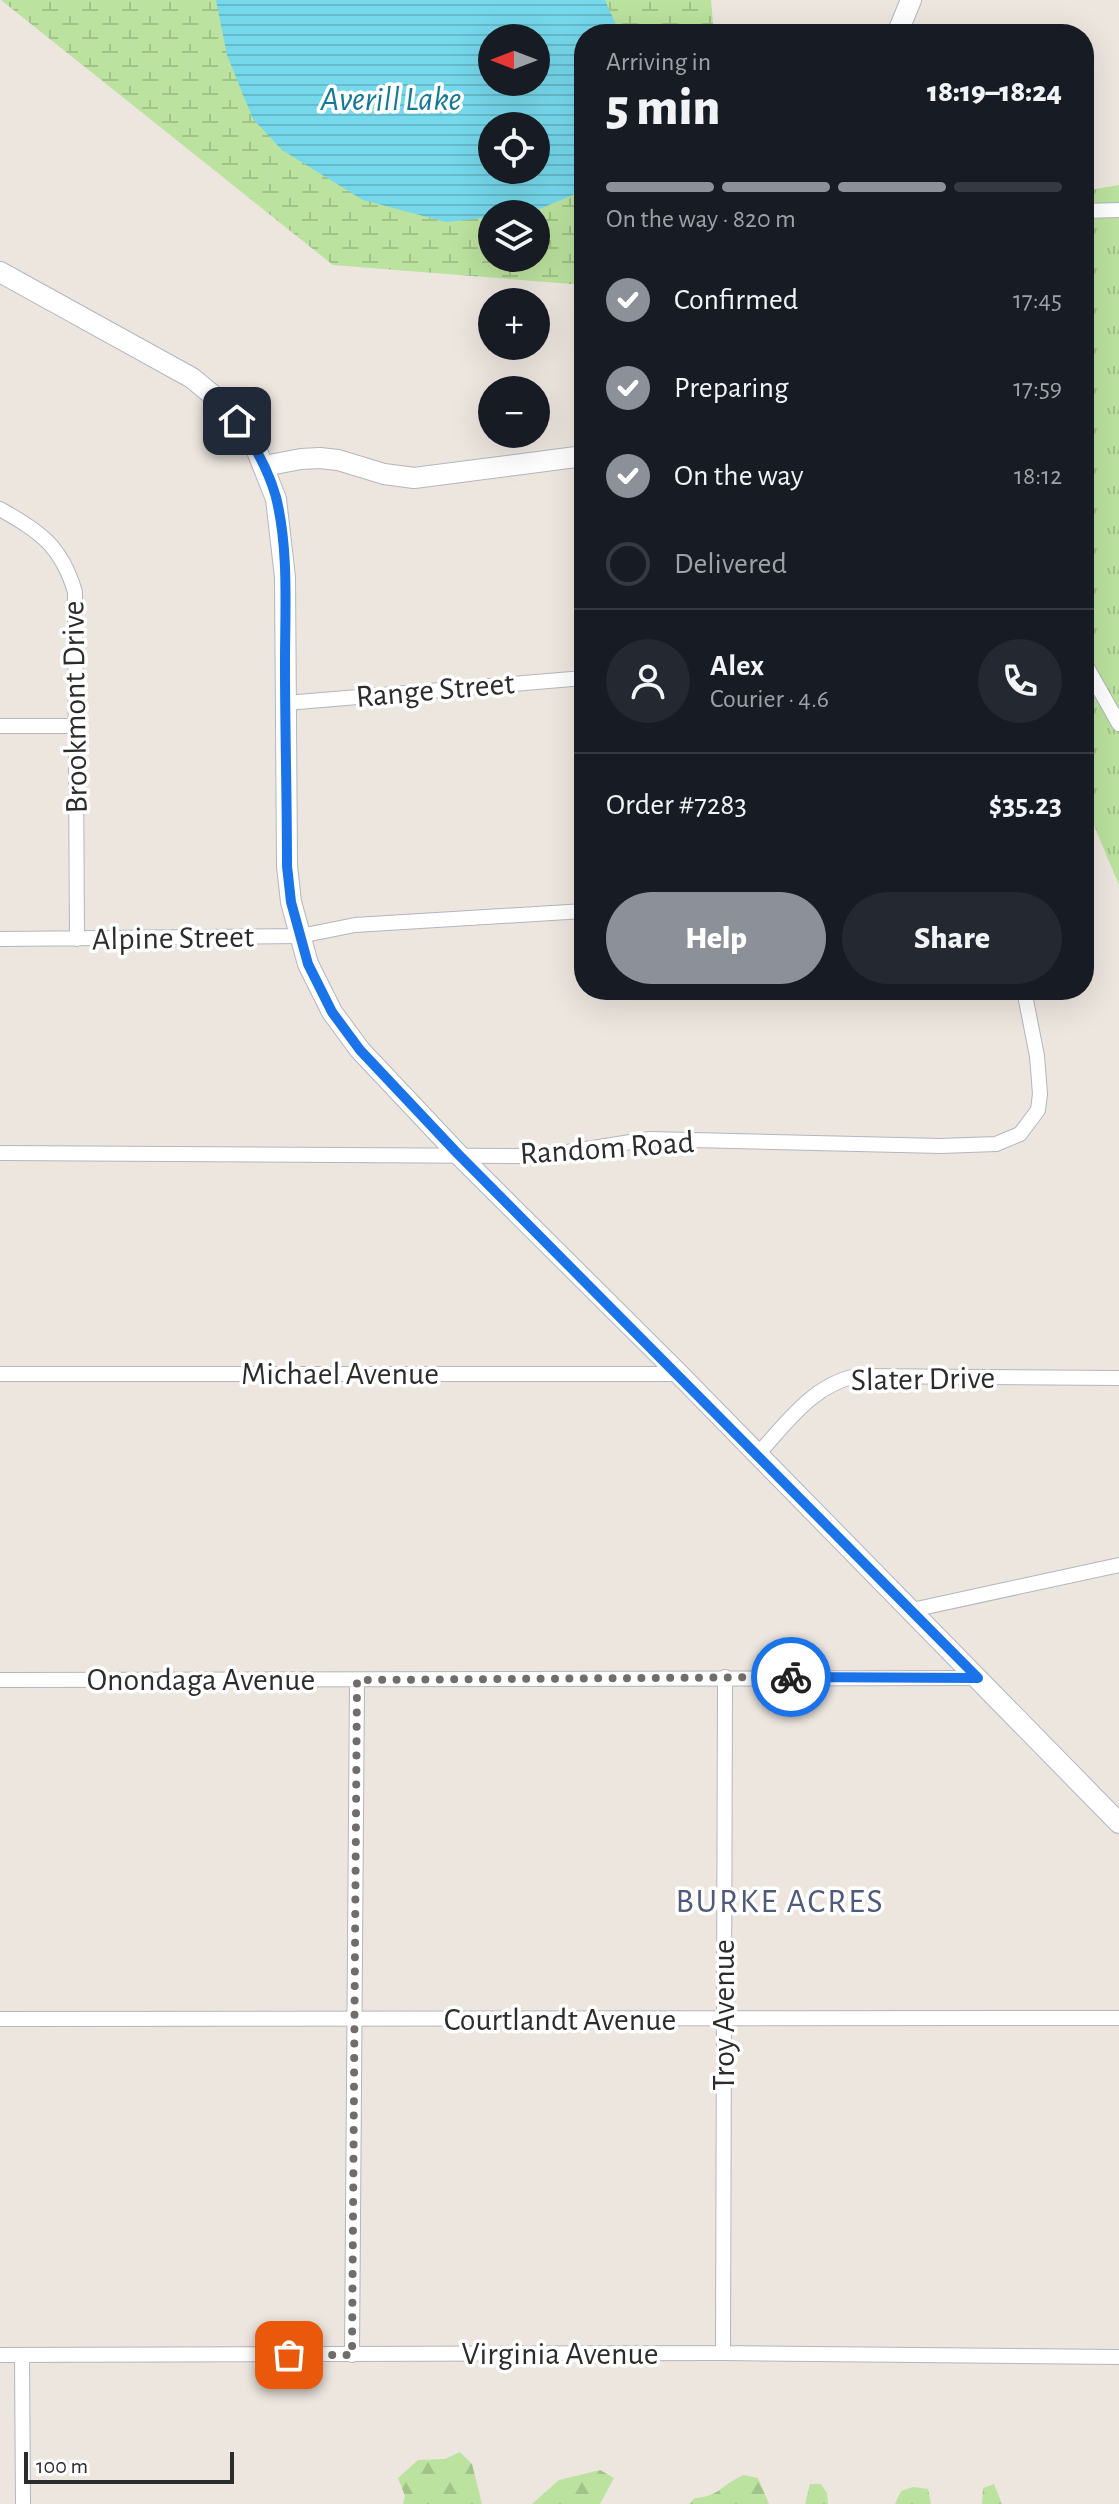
<!DOCTYPE html>
<html lang="en">
<head>
<meta charset="utf-8">
<style>
  :root { --surface:#171b24; --page:#242831; --text:#f1f3f6; --muted:#9ea1a6; --line:#363941; --accent:#8c9099 }
  body { margin:0; font-family:"Alegreya Sans",sans-serif; background:var(--page); color:var(--text); height:100vh; display:flex; flex-direction:column; font-size:30px; white-space:nowrap }
  * { box-sizing:border-box; margin:0 }
  p { font-size:26px; color:var(--muted) }
  .icon { flex:none; width:44px; height:44px; fill:none; stroke:currentColor; stroke-width:2; stroke-linecap:round; stroke-linejoin:round }
  .map { position:relative; flex:1; overflow:hidden }
  .panel { position:absolute; left:574px; top:24px; width:520px; height:976px; display:flex; flex-direction:column; background:var(--surface); border-radius:32px; box-shadow:0 8px 32px #0002 }
  .panel>* { flex:none }
  .needle { width:52px; rotate:270deg }
  .controls { position:absolute; left:478px; top:24px; display:grid; gap:16px }
  .controls a { display:grid; place-items:center; width:72px; height:72px; border-radius:50%; background:var(--surface); box-shadow:0 8px 32px #0002; font-size:40px }
  .scale { position:absolute; left:24px; bottom:20px; width:210px; box-sizing:border-box; padding-left:8px; border:4px solid #2c2c2c; border-top:0; font-size:22px; line-height:28px; white-space:nowrap; color:#2c2c2c; -webkit-text-stroke:6px #fff; paint-order:stroke }
  .pin { position:absolute; display:grid; place-items:center; width:68px; height:68px; color:#fff; margin:-34px; border-radius:16px; box-shadow:0 4px 12px #0006 }
  .courier { position:absolute; display:grid; place-items:center; width:80px; height:80px; margin:-40px; border:6px solid #1a73e8; border-radius:50%; background:#fff; color:#222; box-shadow:0 2px 10px #0007 }
  .head em { font-style:normal; font-weight:800 }
  .head div { display:flex; flex-direction:column-reverse }
  .head { display:flex; align-items:center; justify-content:space-between; height:136px; padding:0 32px }
  h1 { font-size:52px; font-weight:800; line-height:60px }
  .bar { display:grid; grid-template-columns:repeat(4,1fr); gap:12px 8px; align-content:center; height:96px; padding:0 32px }
  .bar i { height:10px; border-radius:6px; background:var(--line) }
  .bar .on { background:var(--accent) }
  .bar p { grid-column:span 4 }
  .line { display:flex; align-items:center; gap:20px; padding:0 32px; border-top:2px solid var(--line) }
  .line div { flex:1 }
  .round { display:grid; place-items:center; flex:none; width:84px; height:84px; border-radius:42px; background:var(--page) }
  ol { padding:0 32px; list-style:none }
  li { display:flex; align-items:center; gap:24px; height:88px }
  li p { margin-inline-start:auto }
  li .icon { padding:8px; border-radius:50%; background:var(--accent); color:#fff; stroke-width:4 }
  li:last-child { color:var(--muted) }
  li i { width:44px; height:44px; border:4px solid var(--line); border-radius:50% }
  .primary-button { display:flex; gap:16px; margin-top:auto; padding:16px 32px }
  .primary-button a { flex:1; height:92px; border-radius:48px; background:var(--accent); color:#fff; font-size:32px; font-weight:800; line-height:92px; text-align:center }
  .primary-button a+a { background:var(--page); color:var(--text) }
  .map>svg:first-child { display:block }
  .grass { fill:url(#grass-tufts) }
  .forest { fill:url(#forest-firs) }
  .wetland { fill:url(#wetland-marsh); fill-rule:evenodd }
  .water { fill:url(#water-rules); fill-rule:evenodd }
  .lines { fill:none; stroke-linecap:round; stroke-linejoin:round }
  .street-casing { stroke:#b2b6bf; stroke-width:16 }
  .secondary-casing { stroke:#b2b6bf; stroke-width:22 }
  .street { stroke:#fff; stroke-width:14 }
  .secondary { stroke:#fff; stroke-width:20 }
  .done { stroke:#706d6b; stroke-width:8; stroke-dasharray:0 14.4 }
  .route { stroke:#1a73e8; stroke-width:10 }
  .labels { text-anchor:middle; dominant-baseline:central; stroke-width:7; stroke-linejoin:round; paint-order:stroke }
  .street-label { font-size:32px; fill:#2c2c2c; stroke:#fff }
  .water-label { font-size:34px; font-style:italic; fill:#12799a; stroke:#fff }
  .neighbourhood-label { font-size:34px; letter-spacing:2px; fill:#4d5a7c; stroke:#fff }
</style>
</head>
<body>
<div class="map">
<svg width="1119" height="2504" viewBox="0 0 1119 2504">
  <defs>
    <pattern id="grass-tufts" width="24" height="20" patternUnits="userSpaceOnUse" patternTransform="scale(2)"><rect width="24" height="20" fill="#bbe29e"/><path d="M3 7l-1-3M5 7V3M7 7l1-3M15 17l-1-3M17 17v-4M19 17l1-3" fill="none" stroke="#a1c288"/></pattern>
    <pattern id="forest-firs" width="22" height="20" patternUnits="userSpaceOnUse" patternTransform="scale(2)"><rect width="22" height="20" fill="#bbe29e"/><path d="M5 1l3.5 6h-7zM16 11l3.5 6h-7z" fill="#a1c288"/></pattern>
    <pattern id="wetland-marsh" width="20" height="14" patternUnits="userSpaceOnUse" patternTransform="scale(2)"><rect width="20" height="14" fill="#bbe29e"/><path d="M1 5h8M5 5V1M11 12h8M15 12V8" fill="none" stroke="#a1c288"/></pattern>
    <pattern id="water-rules" width="6" height="5" patternUnits="userSpaceOnUse" patternTransform="scale(2)"><rect width="6" height="5" fill="#76d8eb"/><path d="M0 2.5h6" fill="none" stroke="#66baca"/></pattern>
  </defs>
  <rect width="100%" height="100%" fill="#ede6df"/>
  <!-- grass -->
  <path class="grass" d="M1119 185V885L1084 802V191Z"/>
  <!-- forest -->
  <path class="forest" d="M460 2452 472 2464 482 2504H403L405 2496 398 2478 418 2460 445 2459Z
    M600 2470 614 2478 600 2504H532L559 2480Z
    M744 2475 758 2478 769 2504H689L695 2498C719 2497 722 2484 744 2475Z
    M810 2484H821L827 2493 828 2504H805Z
    M994 2484 1002 2504H982L983 2488Z
    M913 2487 928 2489 931 2504H895L901 2491Z"/>
  <!-- wetland -->
  <path class="wetland" d="M1 0H711L714 34H584V285L333 265ZM492 38H536V82H492ZM492 126H536V170H492ZM492 214H536V258H492Z"/>
  <!-- water -->
  <path class="water" d="M216 0H605L620 34H584V186L578 193 527 214H492V217L446 222 363 200 282 150 253 119 227 55ZM492 38H536V82H492ZM492 126H536V170H492Z"/>
  <g class="lines">
    <defs>
      <path id="street" d="M1084 211 1119 210
        M0 509C40 532 61 545 75 592L77 939
        M1084 662 1119 724
        M286 703 584 678
        M0 726H76
        M0 939 300 936 355 925 584 911
        M0 1153 519 1156 567 1152 650 1139 941 1146 996 1144 1020 1134 1038 1110 1040 1094 1037 1056 1024 990
        M0 1374H679
        M757 1455C786 1424 813 1384 857 1376L1119 1378
        M912 1610 1119 1565
        M0 1680 978 1678
        M0 2019 1119 2018
        M723 2353 725 1677
        M0 2355 723 2353 1119 2357
        M22 2355 23 2504
        M352 2355 357 1680"/>
      <path id="secondary" d="M897 34 911 0
        M0 272 192 378 215 397 255 446 276 499 285 577 287 866 291 902 308 964 332 1012 360 1050 458 1154 679 1374 1119 1823
        M264 466 301 459 320 458 338 460 384 474 414 478 584 456"/>
    </defs>
    <!-- street casing -->
    <use href="#street" class="street-casing"/>
    <!-- secondary casing -->
    <use href="#secondary" class="secondary-casing"/>
    <!-- street -->
    <use href="#street" class="street"/>
    <!-- secondary -->
    <use href="#secondary" class="secondary"/>
  </g>
  <g class="lines">
    <!-- done -->
    <path class="done" d="M289 2355H352L357 1680 791 1677"/>
    <!-- route -->
    <path class="route" d="M237 421C254 444 268 469 276 497 289 550 285 608 285 663 285 730 287 798 287 866L291 902 308 964 332 1012 360 1050 458 1154 978 1678 791 1677"/>
  </g>
  <g class="labels">
    <!-- street labels -->
    <g class="street-label">
      <text transform="translate(435 690) rotate(-5)">Range Street</text>
      <text transform="translate(75 707) rotate(-91)">Brookmont Drive</text>
      <text transform="translate(173 938) rotate(-1)">Alpine Street</text>
      <text transform="translate(607 1148) rotate(-4)">Random Road</text>
      <text x="340" y="1374">Michael Avenue</text>
      <text transform="translate(923 1379) rotate(-1)">Slater Drive</text>
      <text x="201" y="1680">Onondaga Avenue</text>
      <text transform="translate(724 2015) rotate(-90)">Troy Avenue</text>
      <text x="560" y="2020">Courtlandt Avenue</text>
      <text x="560" y="2354">Virginia Avenue</text>
    </g>
    <!-- water labels -->
    <g class="water-label">
      <text x="391" y="100">Averill Lake</text>
    </g>
    <!-- neighbourhood labels -->
    <g class="neighbourhood-label">
      <text x="780" y="1902">BURKE ACRES</text>
    </g>
  </g>
</svg>
<div class="controls">
<a><svg class="needle" viewBox="-14 -14 28 28"><path d="M0-13l5 13h-10z" fill="#e53935"/><path d="M0 13l5-13h-10z" fill="#9ea1a6"/></svg></a>
<a><svg class="icon" aria-label="locate" viewBox="0 0 24 24"><circle cx="12" cy="12" r="6"/><path d="M12 2v4M12 18v4M2 12h4M18 12h4"/></svg></a>
<a><svg class="icon" aria-label="layers" viewBox="0 0 24 24"><path d="M12 4l9 5-9 5-9-5zM3 14l9 5 9-5"/></svg></a>
<a>+</a>
<a>−</a>
</div>
<div class="scale">100 m</div>
<div class="pin" style="left:289px;top:2355px;background:#ea580c"><svg class="icon" aria-label="bag" viewBox="0 0 24 24"><path d="M5 8h14l-1 12H6zM9 8a3 3 0 0 1 6 0"/></svg></div>
<div class="pin" style="left:237px;top:421px;background:#1f2937"><svg class="icon" aria-label="home" viewBox="0 0 24 24"><path d="M3 11l9-7 9 7M6 9v11h12V9"/></svg></div>
<div class="courier" style="left:791px;top:1677px"><svg class="icon" aria-label="bike" viewBox="0 0 24 24"><circle cx="6" cy="16" r="4"/><circle cx="18" cy="16" r="4"/><path d="M6 16l4-8h5l3 8M10 8l3 8H6M13 5h3"/></svg></div>
<section class="panel">
<div class="head"><div><h1>5 min</h1><p>Arriving in</p></div><em>18:19–18:24</em></div>
<div class="bar"><i class="on"></i><i class="on"></i><i class="on"></i><i></i><p>On the way · 820 m</p></div>
<ol>
<li><svg class="icon" aria-label="check" viewBox="0 0 24 24"><path d="M5 12l5 5 9-10"/></svg>Confirmed<p>17:45</p></li>
<li><svg class="icon" aria-label="check" viewBox="0 0 24 24"><path d="M5 12l5 5 9-10"/></svg>Preparing<p>17:59</p></li>
<li><svg class="icon" aria-label="check" viewBox="0 0 24 24"><path d="M5 12l5 5 9-10"/></svg>On the way<p>18:12</p></li>
<li><i></i>Delivered</li>
</ol>
<div class="line" style="height:144px"><a class="round"><svg class="icon" aria-label="person" viewBox="0 0 24 24"><circle cx="12" cy="8" r="4"/><path d="M4 21q1-7 8-7t8 7"/></svg></a><div><b>Alex</b><p>Courier · 4.6</p></div><a class="round"><svg class="icon" aria-label="phone" viewBox="0 0 24 24"><path d="M5 4h4l2 5-3 2q2 4 5 5l2-3 5 2v4C11 20 4 13 5 4z"/></svg></a></div>
<div class="line" style="height:104px"><div>Order #7283</div><b>$35.23</b></div>
<div class="primary-button"><a>Help</a><a>Share</a></div>
</section>
</div>
</body>
</html>
